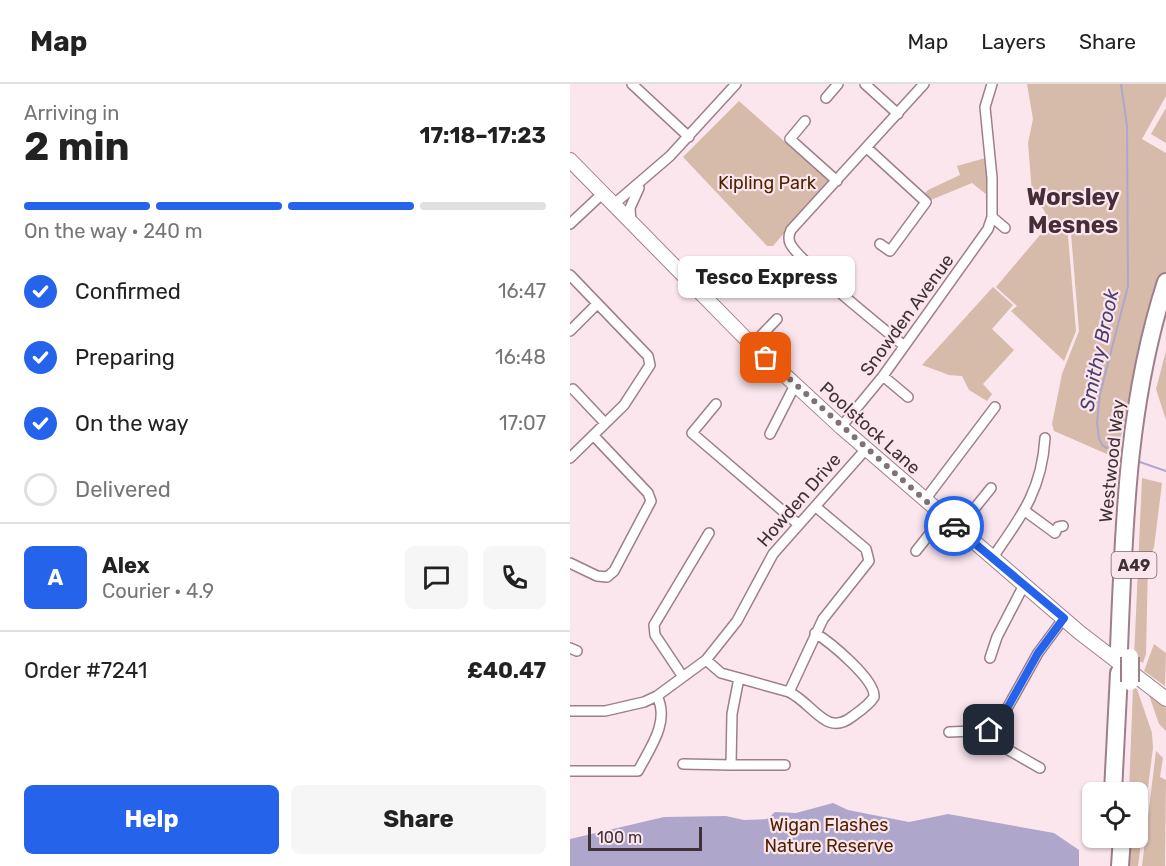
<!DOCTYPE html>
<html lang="en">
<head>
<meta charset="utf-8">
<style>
  :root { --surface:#fff; --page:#f6f6f6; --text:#222; --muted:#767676; --line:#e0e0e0; --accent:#2563eb }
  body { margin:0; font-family:Rubik,sans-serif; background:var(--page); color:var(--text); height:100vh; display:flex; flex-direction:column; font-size:22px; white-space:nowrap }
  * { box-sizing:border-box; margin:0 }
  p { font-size:20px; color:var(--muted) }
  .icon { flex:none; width:33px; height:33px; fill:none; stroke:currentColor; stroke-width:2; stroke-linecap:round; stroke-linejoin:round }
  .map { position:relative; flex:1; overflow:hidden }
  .details { display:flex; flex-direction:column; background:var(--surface); width:570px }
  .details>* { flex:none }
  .controls { position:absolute; left:512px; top:698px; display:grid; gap:12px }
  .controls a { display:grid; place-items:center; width:66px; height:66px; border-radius:9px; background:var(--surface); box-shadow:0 2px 4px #0004; font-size:30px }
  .scale { position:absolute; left:18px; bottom:15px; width:114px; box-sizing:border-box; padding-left:6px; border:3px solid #3f3237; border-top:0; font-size:16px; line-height:21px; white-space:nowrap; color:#3f3237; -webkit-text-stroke:4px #fbe6ee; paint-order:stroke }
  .pin { position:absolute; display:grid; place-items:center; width:51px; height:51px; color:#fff; margin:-26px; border-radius:12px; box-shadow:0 3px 9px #0006 }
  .courier { position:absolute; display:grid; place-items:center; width:60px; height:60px; margin:-30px; border:4px solid #2563eb; border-radius:50%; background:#fff; color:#222; box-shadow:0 2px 8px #0007 }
  .bubble { position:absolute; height:42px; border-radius:9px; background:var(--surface); box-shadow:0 2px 4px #0004; font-size:20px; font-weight:700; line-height:42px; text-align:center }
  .head em { font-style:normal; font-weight:700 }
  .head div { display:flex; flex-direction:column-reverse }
  .head { display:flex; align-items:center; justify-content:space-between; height:102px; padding:0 24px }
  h1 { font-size:39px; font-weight:700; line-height:45px }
  .bar { display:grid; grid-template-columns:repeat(4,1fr); gap:9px 6px; align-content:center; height:72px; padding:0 24px }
  .bar i { height:8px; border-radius:4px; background:var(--line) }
  .bar .active { background:var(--accent) }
  .bar p { grid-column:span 4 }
  .line { display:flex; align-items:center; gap:15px; padding:0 24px; border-top:2px solid var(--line) }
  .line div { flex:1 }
  .round { display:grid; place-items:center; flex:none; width:63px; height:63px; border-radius:9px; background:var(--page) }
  ol { padding:0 24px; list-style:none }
  li { display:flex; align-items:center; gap:18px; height:66px }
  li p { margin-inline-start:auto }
  li .icon { padding:6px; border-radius:50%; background:var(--accent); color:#fff; stroke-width:4 }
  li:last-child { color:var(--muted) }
  li i { width:33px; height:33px; border:3px solid var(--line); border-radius:50% }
  .cta { display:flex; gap:12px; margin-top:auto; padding:12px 24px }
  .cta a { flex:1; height:69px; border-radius:9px; background:var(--accent); color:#fff; font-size:24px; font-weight:700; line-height:69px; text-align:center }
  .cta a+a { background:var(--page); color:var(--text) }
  header { display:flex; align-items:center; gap:36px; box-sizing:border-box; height:84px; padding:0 30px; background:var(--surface); border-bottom:2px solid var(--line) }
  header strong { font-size:28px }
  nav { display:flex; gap:33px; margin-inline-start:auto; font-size:21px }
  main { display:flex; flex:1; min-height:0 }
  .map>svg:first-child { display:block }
  .green { fill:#d6baaa }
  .water { fill:#afa7cb }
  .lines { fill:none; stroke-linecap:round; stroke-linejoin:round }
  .stream { stroke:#afa7cb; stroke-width:2 }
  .street-casing { stroke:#9d7f8b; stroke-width:12 }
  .secondary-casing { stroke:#9d7f8b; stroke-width:16 }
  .highway-casing { stroke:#9d7f8b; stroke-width:20 }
  .street { stroke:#fff; stroke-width:9 }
  .secondary { stroke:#fff; stroke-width:14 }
  .highway { stroke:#fff; stroke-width:16 }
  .highway-bridge-casing { stroke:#9d7f8b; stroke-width:20; stroke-linecap:butt }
  .highway-bridge { stroke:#fff; stroke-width:16 }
  .done { stroke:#817177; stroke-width:6; stroke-dasharray:0 10.8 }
  .route { stroke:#2563eb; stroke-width:8 }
  .labels { text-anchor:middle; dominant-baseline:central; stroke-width:4.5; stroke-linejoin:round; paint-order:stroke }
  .shield { fill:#fbe6ee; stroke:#77686e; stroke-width:1.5 }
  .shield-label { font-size:16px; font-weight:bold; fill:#3f3237 }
  .park-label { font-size:18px; fill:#512201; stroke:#fbe6ee }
  .street-label { font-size:18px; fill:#3f3237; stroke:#fbe6ee }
  .water-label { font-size:20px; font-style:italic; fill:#4c3e6f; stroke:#fbe6ee }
  .district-label { font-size:24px; font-weight:bold; fill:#472d38; stroke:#fbe6ee }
</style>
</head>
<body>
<header>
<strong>Map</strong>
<nav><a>Map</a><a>Layers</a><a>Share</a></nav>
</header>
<main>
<section class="details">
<div class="head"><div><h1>2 min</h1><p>Arriving in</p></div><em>17:18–17:23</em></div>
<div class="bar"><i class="active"></i><i class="active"></i><i class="active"></i><i></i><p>On the way · 240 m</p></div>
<ol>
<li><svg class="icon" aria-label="check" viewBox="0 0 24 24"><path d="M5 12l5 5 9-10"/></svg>Confirmed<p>16:47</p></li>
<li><svg class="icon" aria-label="check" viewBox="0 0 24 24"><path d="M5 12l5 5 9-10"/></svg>Preparing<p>16:48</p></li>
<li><svg class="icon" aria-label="check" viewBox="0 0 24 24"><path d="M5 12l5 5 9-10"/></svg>On the way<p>17:07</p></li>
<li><i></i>Delivered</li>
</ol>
<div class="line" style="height:108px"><b class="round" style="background:var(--accent);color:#fff">A</b><div><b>Alex</b><p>Courier · 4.9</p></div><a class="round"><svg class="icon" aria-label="chat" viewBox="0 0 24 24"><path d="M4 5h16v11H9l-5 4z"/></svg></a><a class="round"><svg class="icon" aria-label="phone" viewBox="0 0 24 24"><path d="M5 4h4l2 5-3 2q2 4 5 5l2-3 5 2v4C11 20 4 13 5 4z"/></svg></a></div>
<div class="line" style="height:78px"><div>Order #7241</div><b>£40.47</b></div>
<div class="cta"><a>Help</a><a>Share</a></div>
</section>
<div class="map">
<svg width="596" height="782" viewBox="0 0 596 782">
  <rect width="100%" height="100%" fill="#fbe6ee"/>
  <!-- green -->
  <path class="green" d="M457 0H596V12L572 55 596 69V192L568 280 546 374 484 347 482 340 492 290 509 247 500 137 477 142 475 128 462 109 458 59 463 35Z
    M169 17 259 97 203 162H197L113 73Z
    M596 24V59L581 50Z
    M419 73 422 115 402 99 356 118 351 113 358 106 390 91 387 82Z
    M497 140 506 247 494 277 441 227 447 222 426 203 475 145Z
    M423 203 443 221 422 245 444 266 413 300 422 310 417 317 399 306 392 292 379 291 352 281Z
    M596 267V336L586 305Z
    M572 394 592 399 584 463 578 479 576 570 573 579 564 574Z
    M584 560 596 569 595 602 574 587Z
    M563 603 567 605 582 649 583 664 568 782H556L557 753H567V708H559Z
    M579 611 596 624V647L589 640Z
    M586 667 593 674 590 693 596 696 595 782H572Z"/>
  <!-- water -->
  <path class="water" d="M263 719 278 726 339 738 378 730 484 749 509 766V782H0V755L94 733 156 732 174 736 197 735 205 728 226 729Z"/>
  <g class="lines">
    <!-- stream -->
    <path class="stream" d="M551 0 557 42 558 202 530 310 527 338 529 355 533 362 553 372
      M567 377 596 387"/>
    <defs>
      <path id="street" d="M62 0 119 53
        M295 0 328 30
        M256 14 268 0
        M235 37 220 55 267 97
        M297 64 356 118 320 167 310 160
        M43 121 100 72 166 0
        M422 133 435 144
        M61 139 60 124 69 104
        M0 140 32 110
        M0 191 78 272 80 281 54 321 0 374
        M0 247 27 220
        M182 261 207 235
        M333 261C314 245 227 176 220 159 218 154 219 150 221 146L354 0
        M313 292 338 313
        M3 305 34 338
        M146 320 122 349 228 440
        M271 343 313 292 418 145 422 133V94L415 23 422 0
        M200 350 225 301
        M354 417 425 323
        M455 427 485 449 488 443 493 442
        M388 445 421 404
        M346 467 373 433
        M423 473C451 433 472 406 475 354
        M0 479 27 492 37 493 44 487 81 417 78 409 24 352
        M0 564 7 567
        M420 574 427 553 454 501
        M136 576 151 589 219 608 253 535 299 477 296 465 246 423
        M113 593 85 551 84 541 139 449
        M169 594 162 630 161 681H215
        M219 608C244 620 256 654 283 632 290 627 299 621 304 613 306 596 260 558 245 549
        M0 627H35L74 618 87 612 136 576 167 537 203 470 296 365
        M379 648 425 646
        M113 680 161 681
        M470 684 435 664 425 646 468 569 494 534
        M0 687H68C80 664 100 638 87 612"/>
      <path id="secondary" d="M0 76 178 257 271 343 509 548 596 615"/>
      <path id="highway" d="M549 565C554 440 557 318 596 198
        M543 708 549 589
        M550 782 552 753"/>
    </defs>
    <!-- street casing -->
    <use href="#street" class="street-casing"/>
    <!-- secondary casing -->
    <use href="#secondary" class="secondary-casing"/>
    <!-- highway casing -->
    <use href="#highway" class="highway-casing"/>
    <!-- street -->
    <use href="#street" class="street"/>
    <!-- secondary -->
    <use href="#secondary" class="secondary"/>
    <!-- highway -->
    <use href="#highway" class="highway"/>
    <defs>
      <path id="highway-bridge" d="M560 598V573"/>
    </defs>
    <!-- highway-bridge casing -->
    <use href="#highway-bridge" class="highway-bridge-casing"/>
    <!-- highway-bridge -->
    <use href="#highway-bridge" class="highway-bridge"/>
  </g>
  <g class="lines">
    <!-- done -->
    <path class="done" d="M196 274 384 442"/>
    <!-- route -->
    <path class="route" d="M384 442 494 534 468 569 425 646H419"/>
  </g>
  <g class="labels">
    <!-- shield labels -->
    <rect class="shield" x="541.5" y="468" width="45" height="26" rx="4.5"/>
    <g class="shield-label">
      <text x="564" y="481">A49</text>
    </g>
    <!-- park labels -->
    <g class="park-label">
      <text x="197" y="99">Kipling Park</text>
      <text x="259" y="741">Wigan Flashes<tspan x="259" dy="21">Nature Reserve</tspan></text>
    </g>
    <!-- street labels -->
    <g class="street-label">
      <text transform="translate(337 231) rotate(-54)">Snowden Avenue</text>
      <text transform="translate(300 344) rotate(42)">Poolstock Lane</text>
      <text transform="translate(542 377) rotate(-84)">Westwood Way</text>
      <text transform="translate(229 416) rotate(-49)">Howden Drive</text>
    </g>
    <!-- water labels -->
    <g class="water-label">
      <text transform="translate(529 266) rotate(-78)">Smithy Brook</text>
    </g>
    <!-- district labels -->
    <g class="district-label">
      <text x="503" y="113">Worsley<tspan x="503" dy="28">Mesnes</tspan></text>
    </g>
  </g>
</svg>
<div class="controls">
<a><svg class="icon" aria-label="locate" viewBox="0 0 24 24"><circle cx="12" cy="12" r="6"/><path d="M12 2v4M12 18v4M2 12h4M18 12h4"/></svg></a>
</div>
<div class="scale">100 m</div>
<div class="pin" style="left:196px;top:274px;background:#ea580c"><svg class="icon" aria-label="bag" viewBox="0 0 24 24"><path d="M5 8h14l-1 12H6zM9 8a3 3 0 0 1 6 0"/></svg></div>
<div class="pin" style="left:419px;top:646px;background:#1f2937"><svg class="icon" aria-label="home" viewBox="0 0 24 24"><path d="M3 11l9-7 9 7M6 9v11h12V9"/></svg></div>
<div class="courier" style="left:384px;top:442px"><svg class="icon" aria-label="car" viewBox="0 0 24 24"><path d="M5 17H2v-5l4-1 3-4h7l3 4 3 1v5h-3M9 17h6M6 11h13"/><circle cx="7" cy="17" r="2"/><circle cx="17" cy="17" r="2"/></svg></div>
<div class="bubble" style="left:108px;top:172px;width:177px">Tesco Express</div>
</div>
</main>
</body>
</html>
